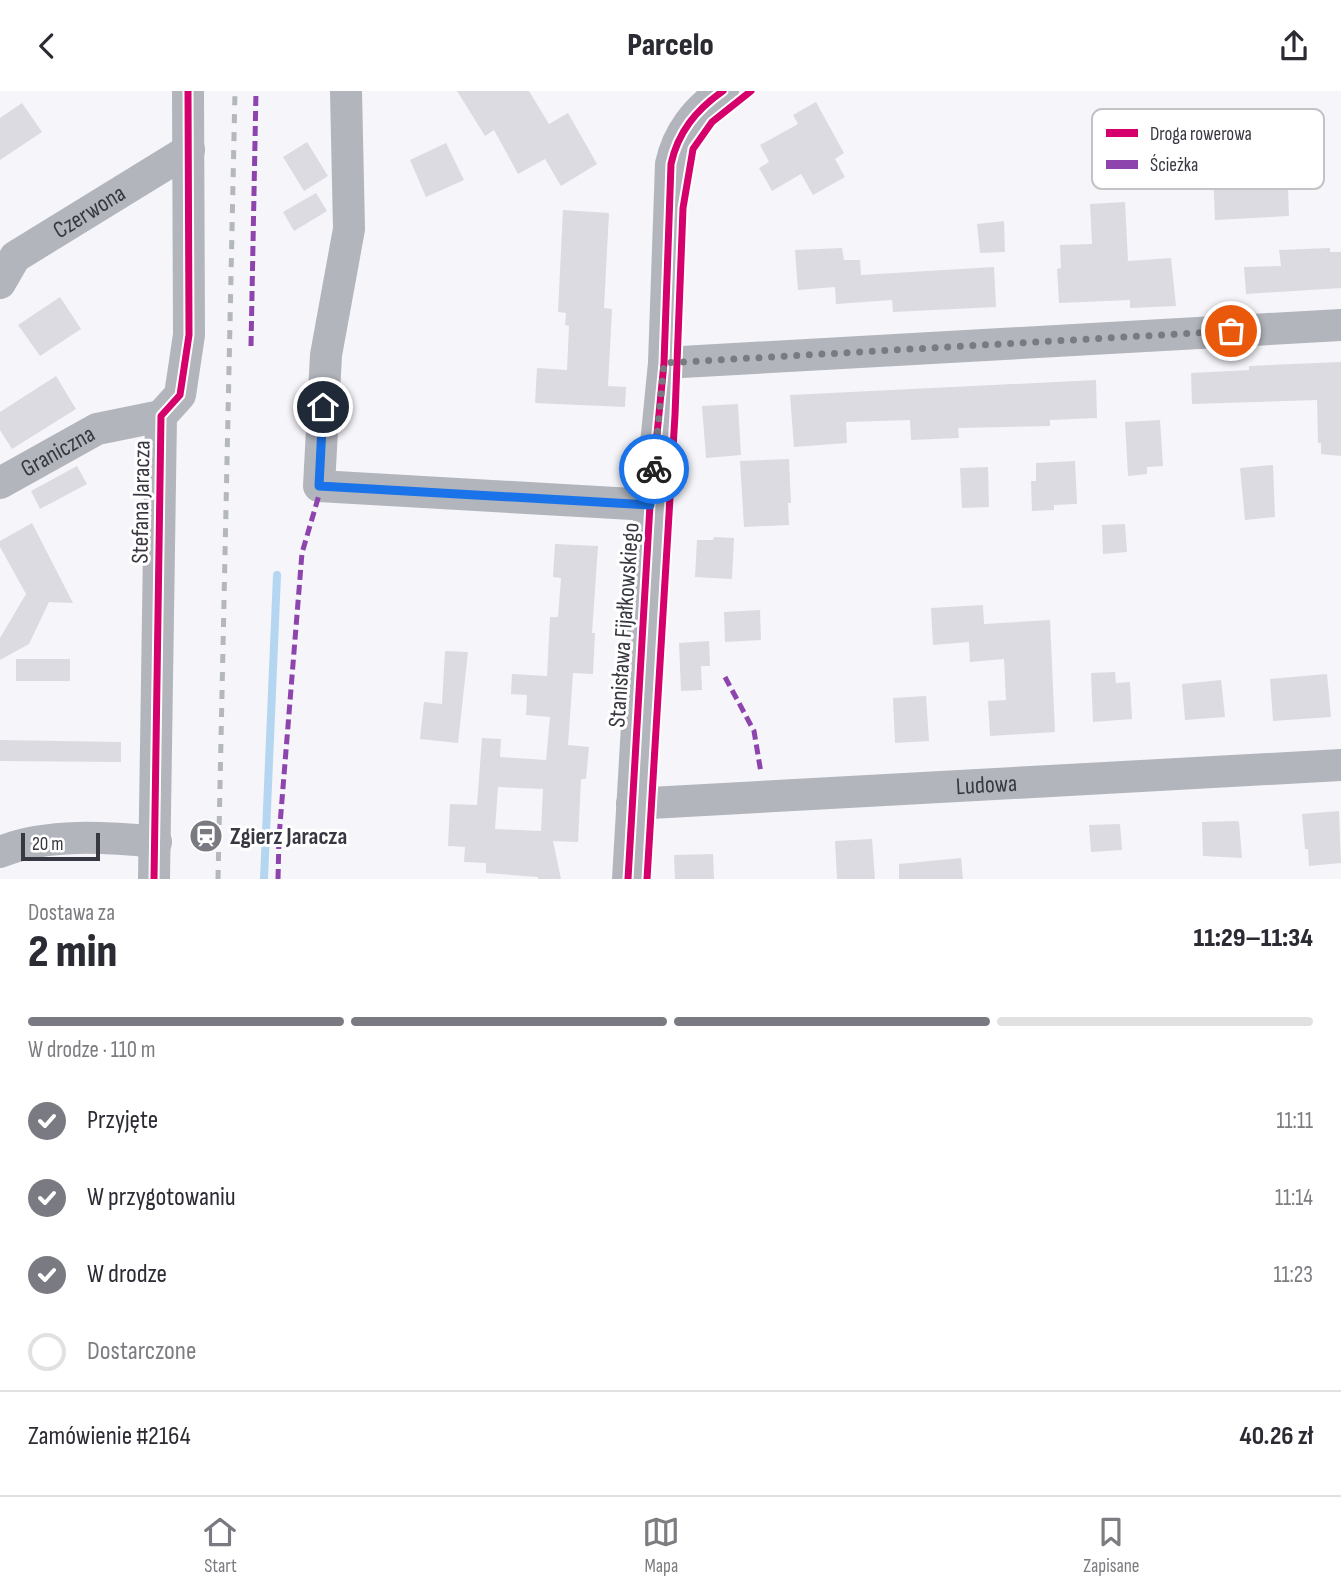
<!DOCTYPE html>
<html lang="pl">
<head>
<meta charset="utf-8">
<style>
  :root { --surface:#fff; --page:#f2f2f3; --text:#2b2b33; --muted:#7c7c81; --line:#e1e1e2; --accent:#7a7a82 }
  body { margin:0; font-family:"Sofia Sans Condensed",sans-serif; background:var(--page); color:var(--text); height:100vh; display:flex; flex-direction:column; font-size:26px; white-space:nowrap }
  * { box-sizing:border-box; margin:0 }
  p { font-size:23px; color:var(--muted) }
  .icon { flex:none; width:38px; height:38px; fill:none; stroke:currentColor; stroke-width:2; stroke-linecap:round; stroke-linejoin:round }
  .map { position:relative; height:788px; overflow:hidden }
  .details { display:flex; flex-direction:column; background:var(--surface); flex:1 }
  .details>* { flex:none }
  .scale { position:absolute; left:21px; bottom:18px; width:79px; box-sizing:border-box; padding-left:7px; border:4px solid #383842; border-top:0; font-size:19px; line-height:24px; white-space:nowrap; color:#383842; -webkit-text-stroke:5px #fff; paint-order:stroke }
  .pin { position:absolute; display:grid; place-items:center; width:60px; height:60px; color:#fff; margin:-30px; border:4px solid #fff; border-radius:50%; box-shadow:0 2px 7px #0007 }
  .courier { position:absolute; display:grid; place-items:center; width:70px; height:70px; margin:-35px; border:5px solid #1a73e8; border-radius:50%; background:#fff; color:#222; box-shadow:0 2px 9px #0007 }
  .headline em { font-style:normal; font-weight:800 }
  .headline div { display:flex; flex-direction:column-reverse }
  .headline { display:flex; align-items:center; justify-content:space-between; height:119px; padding:0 28px }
  h1 { font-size:46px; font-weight:800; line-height:52px }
  .bar { display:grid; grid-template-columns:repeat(4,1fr); gap:10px 7px; align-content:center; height:84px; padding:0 28px }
  .bar i { height:9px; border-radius:5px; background:var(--line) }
  .bar .active { background:var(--accent) }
  .bar p { grid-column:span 4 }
  .line { display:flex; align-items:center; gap:18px; padding:0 28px; border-top:2px solid var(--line) }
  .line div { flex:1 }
  ol { padding:0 28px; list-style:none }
  li { display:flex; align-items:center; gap:21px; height:77px }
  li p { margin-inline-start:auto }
  li .icon { padding:7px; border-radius:50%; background:var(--accent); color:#fff; stroke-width:4 }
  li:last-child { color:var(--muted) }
  li i { width:38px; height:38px; border:4px solid var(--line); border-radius:50% }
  header { display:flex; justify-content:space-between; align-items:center; height:91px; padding:0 28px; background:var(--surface); font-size:32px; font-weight:800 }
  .dock { display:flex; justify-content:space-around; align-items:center; height:98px; border-top:2px solid var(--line); background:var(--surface); font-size:19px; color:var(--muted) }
  .dock a { display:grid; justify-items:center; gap:4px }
  .dock .active { color:var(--accent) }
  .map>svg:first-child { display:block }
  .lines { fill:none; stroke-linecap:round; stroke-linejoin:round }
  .stream { stroke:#b5d6f1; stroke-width:8 }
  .building { fill:#dcdbe2; fill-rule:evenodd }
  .minor { stroke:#b2b5bc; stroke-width:32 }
  .rail { stroke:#b4b7bc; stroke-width:5; stroke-dasharray:9 9; stroke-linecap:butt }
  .quiet { stroke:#8e44ad; stroke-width:5; stroke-dasharray:10 5; stroke-linecap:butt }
  .cycleway-casing { stroke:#fff; stroke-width:11 }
  .cycleway { stroke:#d6006c; stroke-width:7 }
  .done { stroke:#7a7a82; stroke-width:7; stroke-dasharray:0 12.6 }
  .route { stroke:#1a73e8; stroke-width:9 }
  .labels { text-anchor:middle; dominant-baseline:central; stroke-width:6; stroke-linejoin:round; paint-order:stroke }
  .street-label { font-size:24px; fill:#383842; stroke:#fff }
  .poi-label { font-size:24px; font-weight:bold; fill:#383842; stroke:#fff; text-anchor:start }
  .key { fill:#fff; stroke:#c3c3c6; stroke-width:2 }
  .key-label { font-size:19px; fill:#383842 }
</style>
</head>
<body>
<header><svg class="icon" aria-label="back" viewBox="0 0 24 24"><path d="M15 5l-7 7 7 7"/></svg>Parcelo<svg class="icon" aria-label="share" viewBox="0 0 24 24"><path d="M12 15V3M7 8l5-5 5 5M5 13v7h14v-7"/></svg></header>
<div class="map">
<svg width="1341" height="788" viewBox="0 0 1341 788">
  <rect width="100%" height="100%" fill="#f5f5fa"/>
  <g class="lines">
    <!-- stream -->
    <path class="stream" d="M264 788 277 484"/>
  </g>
  <!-- building -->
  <path class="building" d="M457 0H529L549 33 568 22 597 73 561 95 545 68 518 83 494 39 485 45Z
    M816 11 844 62 835 68 845 86 813 104 801 83 772 100 759 77 769 71 760 54 798 33 793 24Z
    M22 12 42 41 0 69V27Z
    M307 51 328 85 304 100 283 66Z
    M446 52 464 89 426 106 410 69Z
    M1244 81 1245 99 1288 97 1289 125 1215 129 1213 82Z
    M316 102 327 120 294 140 283 121Z
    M1125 111 1128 170 1171 167 1176 215 1130 217V209L1059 212 1057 178 1061 177 1060 154 1092 153 1090 113Z
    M563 119 609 122 604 217 612 218 608 295 626 296 625 316 535 312 537 277 567 279 569 235 565 234 566 222 558 221Z
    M1004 130 1005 161 980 162 977 133Z
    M842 157 844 169H860L861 184 994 176 996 216 893 221 892 209 836 213 835 196 798 199 795 159Z
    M1330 157V161H1341V197L1246 203 1244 176 1281 175 1279 159Z
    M60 206 81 238 40 265 18 234Z
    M1341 271V365L1321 363V352H1318L1317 309 1192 313 1191 282 1249 279V275Z
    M56 285 76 318 12 358 0 339V321Z
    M1096 289 1097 327 1050 329V335L958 337 959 347 911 349 910 329 846 331 847 352 794 356 790 304Z
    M738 313 741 364 706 367 702 315Z
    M1160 329 1163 375 1147 376V383L1128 385 1125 331Z
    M789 368 791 412H788L789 434 744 436 740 370Z
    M1075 370 1077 413 1054 414V419L1032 420 1031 390H1036V372Z
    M1273 374 1275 426 1245 429 1240 377Z
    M77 375 87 393 40 418 31 400Z
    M988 376 989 416 962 417 960 377Z
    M32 432 73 512 49 511 29 553 0 569V547L26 503 0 456V450Z
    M1125 433 1127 461 1103 463 1102 434Z
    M714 446 734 447 732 488 695 486 697 449H713Z
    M555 453 598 455 592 542H595L593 583 573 582 568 654 589 656 586 688H581L578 751 553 750 561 788H538V786L486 782V772L464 771 465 756 448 755 450 713 477 714 482 647 501 648 500 666 546 669 550 626 526 624 527 604 511 603 512 583 547 585 550 526H558L561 487 553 486ZM498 696 543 698 541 740 495 738Z
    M983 514 984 533 1050 529 1055 641 990 645 988 610 1006 609 1004 568 970 571 969 551 933 554 931 517Z
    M760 519 761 549 725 551 724 521Z
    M709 550 710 575H701L702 599 681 600 679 552Z
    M445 560 468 561 458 652 420 648 424 611 442 613Z
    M16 568H70V590H16Z
    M1115 581 1116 592 1130 591 1132 628 1093 631 1091 582Z
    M1327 583 1331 626 1273 630 1270 588Z
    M1221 589 1225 626 1185 629 1182 593Z
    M926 605 929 650 895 652 893 607Z
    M0 649 121 651V671L0 670Z
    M1339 720 1341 772 1309 775 1308 758H1305L1302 723Z
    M1237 730 1239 731 1242 767 1203 765 1202 731Z
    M1120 733 1122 759 1091 761 1089 734Z
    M872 748 875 788H837L835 750Z
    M713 763 714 788H675L674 764Z
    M961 767 963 788H899V773Z"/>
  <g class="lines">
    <!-- minor -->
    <g class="minor">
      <path d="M346 0 349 138 326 264 319 395 650 414"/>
      <path id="s1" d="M0 192 15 166 189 59"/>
      <path d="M664 272 1341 234"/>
      <path id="s2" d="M0 392 97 338 161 325"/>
      <path id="s3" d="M632 713 1341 674"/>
      <path d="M0 761C47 742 106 746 156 751"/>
      <path d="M154 788 161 325 180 304 189 244 188 0"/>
      <path d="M628 788 650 414 664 272 671 73C678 41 696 19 723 0"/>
    </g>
    <!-- rail -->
    <path class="rail" d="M218 788 235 0"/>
    <!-- quiet -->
    <path class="quiet" d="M251 255 256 0
      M725 586 754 640 761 682
      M278 788 279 746 302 462 319 404"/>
    <defs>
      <path id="cycleway" d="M154 788 161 325 180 304 189 244 188 0
        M628 788 650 414 664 272 671 73C678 41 696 19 723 0
        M647 788 675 324 683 117 693 58 712 31 751 0"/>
    </defs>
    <!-- cycleway casing -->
    <use href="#cycleway" class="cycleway-casing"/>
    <!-- cycleway -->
    <use href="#cycleway" class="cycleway"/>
  </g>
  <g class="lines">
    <!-- done -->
    <path class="done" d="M654 378 664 272 1231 240"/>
    <!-- route -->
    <path class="route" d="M323 316 319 395 650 414 654 378"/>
  </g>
  <!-- icons -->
  <defs>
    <symbol id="station-disc" viewBox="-11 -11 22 22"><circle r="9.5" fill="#7a7a82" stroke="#fff"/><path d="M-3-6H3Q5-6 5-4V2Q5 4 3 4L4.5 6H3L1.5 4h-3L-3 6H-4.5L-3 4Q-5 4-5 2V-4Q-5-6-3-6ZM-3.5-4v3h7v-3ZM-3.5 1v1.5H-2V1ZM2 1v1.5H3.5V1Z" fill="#fff"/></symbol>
  </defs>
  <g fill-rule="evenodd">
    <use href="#station-disc" x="187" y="726" width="38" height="38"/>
  </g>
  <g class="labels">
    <!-- street labels -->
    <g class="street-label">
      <text stroke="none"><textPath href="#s1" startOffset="117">Czerwona</textPath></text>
      <text stroke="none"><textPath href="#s2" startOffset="66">Graniczna</textPath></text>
      <text transform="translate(141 411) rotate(-89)">Stefana Jaracza</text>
      <text transform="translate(624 534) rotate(-86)">Stanisława Fijałkowskiego</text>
      <text stroke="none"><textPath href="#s3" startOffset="355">Ludowa</textPath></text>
    </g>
    <!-- poi labels -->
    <g class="poi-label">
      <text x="230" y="745">Zgierz Jaracza</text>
    </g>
  </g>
  <!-- legend -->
  <rect x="1092" y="18" width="232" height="80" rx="10" class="key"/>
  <rect x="1106" y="38" width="32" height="8" fill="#d6006c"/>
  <rect x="1106" y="69" width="32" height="9" fill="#8e44ad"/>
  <g class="key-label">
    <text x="1150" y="49">Droga rowerowa</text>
    <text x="1150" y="80">Ścieżka</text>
  </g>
</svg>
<div class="scale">20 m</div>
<div class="pin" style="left:1231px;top:240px;background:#ea580c"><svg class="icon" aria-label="bag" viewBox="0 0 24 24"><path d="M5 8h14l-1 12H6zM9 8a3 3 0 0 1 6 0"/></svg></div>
<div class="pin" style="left:323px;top:316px;background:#1f2937"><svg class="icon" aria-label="home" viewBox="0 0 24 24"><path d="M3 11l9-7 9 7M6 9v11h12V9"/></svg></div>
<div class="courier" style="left:654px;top:378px"><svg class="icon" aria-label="bike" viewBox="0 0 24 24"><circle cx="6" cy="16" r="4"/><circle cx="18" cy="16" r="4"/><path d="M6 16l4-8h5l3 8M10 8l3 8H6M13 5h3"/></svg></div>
</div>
<section class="details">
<div class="headline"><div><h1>2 min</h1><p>Dostawa za</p></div><em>11:29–11:34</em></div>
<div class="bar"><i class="active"></i><i class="active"></i><i class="active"></i><i></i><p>W drodze · 110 m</p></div>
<ol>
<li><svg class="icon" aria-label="check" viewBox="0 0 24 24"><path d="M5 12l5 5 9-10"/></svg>Przyjęte<p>11:11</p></li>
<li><svg class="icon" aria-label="check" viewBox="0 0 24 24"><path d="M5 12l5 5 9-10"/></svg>W przygotowaniu<p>11:14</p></li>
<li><svg class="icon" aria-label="check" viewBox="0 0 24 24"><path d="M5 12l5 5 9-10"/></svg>W drodze<p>11:23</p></li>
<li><i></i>Dostarczone</li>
</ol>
<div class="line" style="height:91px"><div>Zamówienie #2164</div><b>40.26 zł</b></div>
</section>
<nav class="dock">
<a class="active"><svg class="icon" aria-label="home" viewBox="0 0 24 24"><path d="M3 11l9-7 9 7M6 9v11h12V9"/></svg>Start</a>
<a><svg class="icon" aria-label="map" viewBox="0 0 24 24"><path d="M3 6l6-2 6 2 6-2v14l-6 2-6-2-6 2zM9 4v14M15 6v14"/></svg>Mapa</a>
<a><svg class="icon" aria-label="saved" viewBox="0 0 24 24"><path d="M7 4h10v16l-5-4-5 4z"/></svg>Zapisane</a>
</nav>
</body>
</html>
